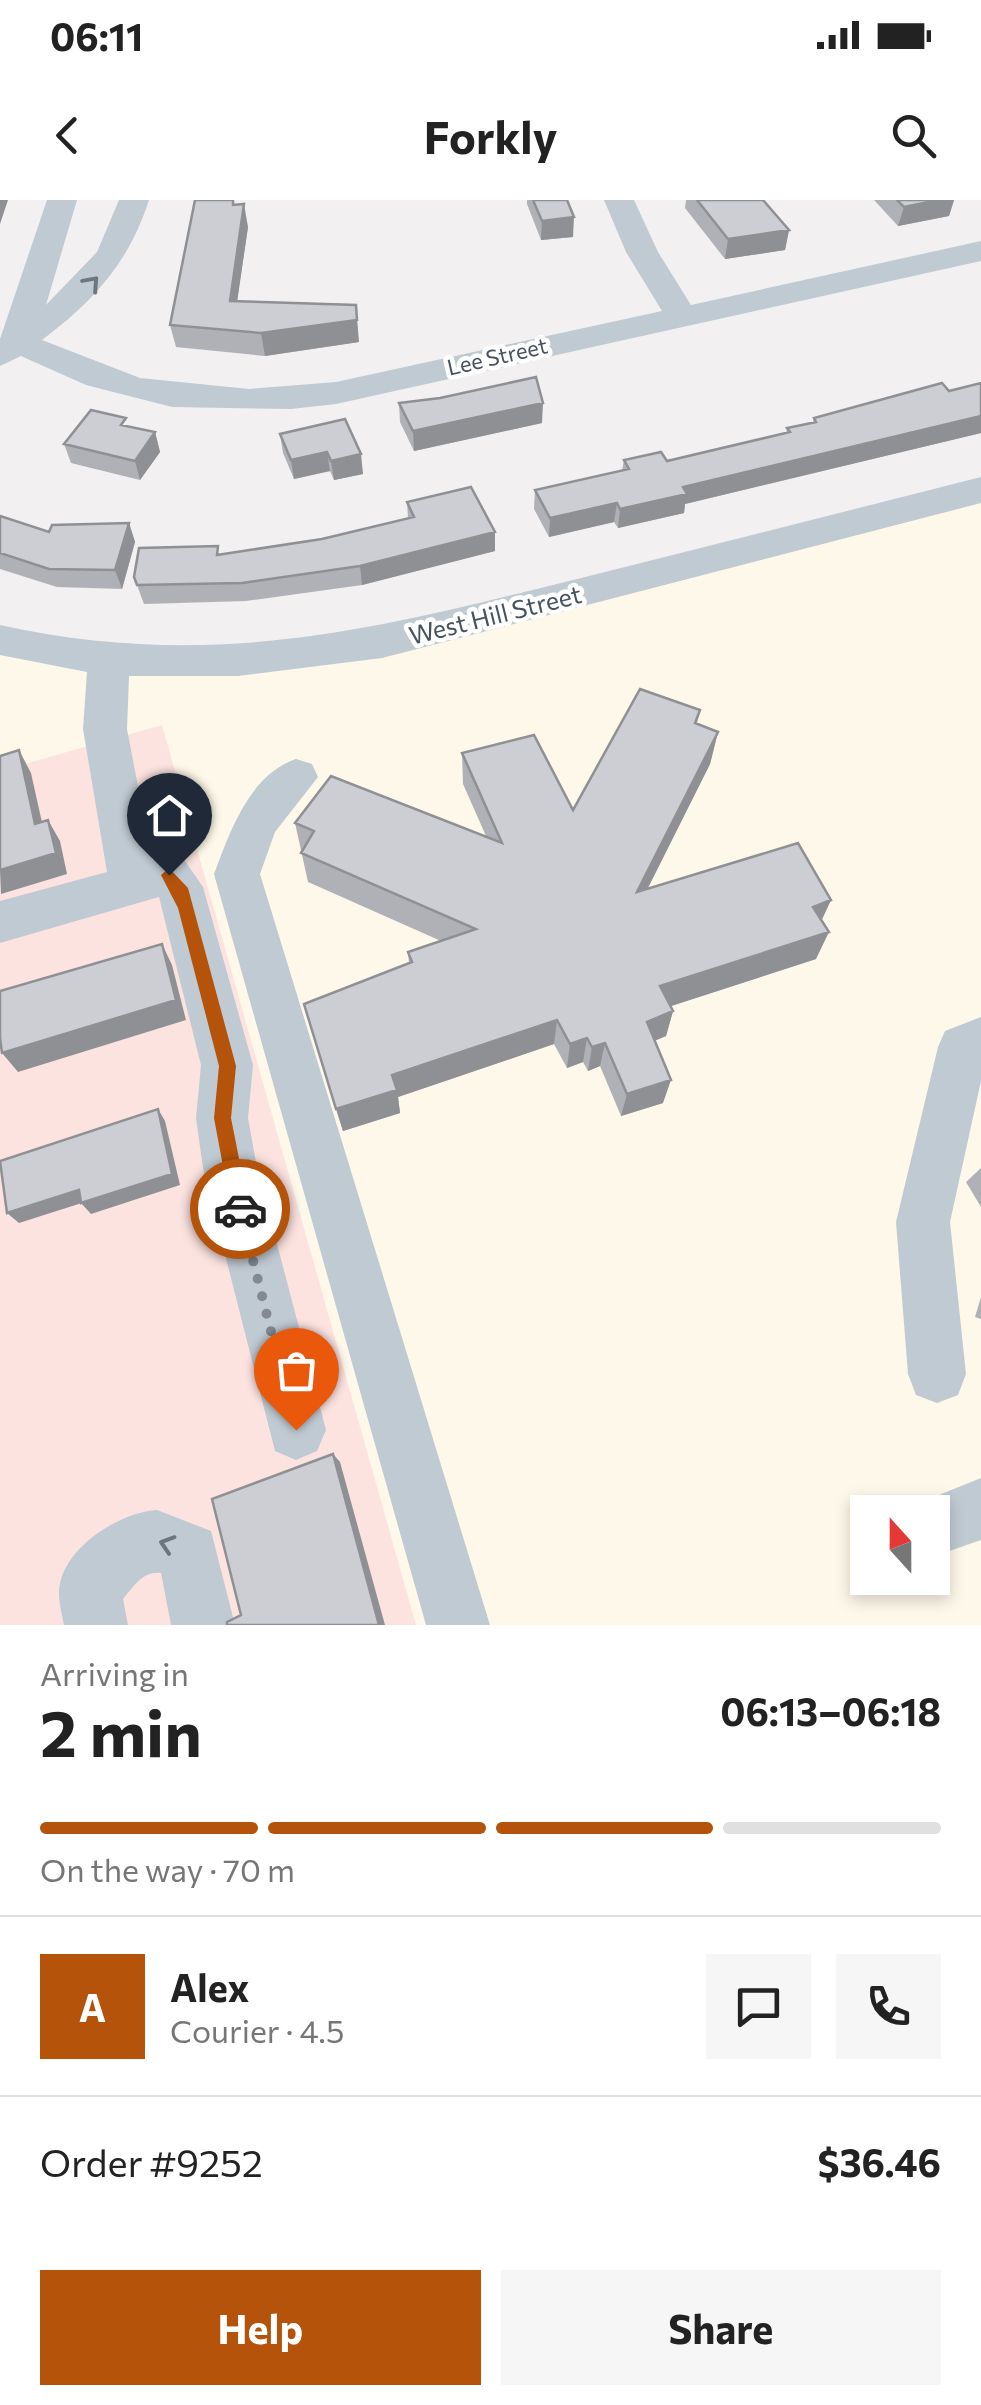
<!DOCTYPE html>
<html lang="en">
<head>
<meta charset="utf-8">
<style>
  :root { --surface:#fff; --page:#f6f6f6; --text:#222; --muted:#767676; --line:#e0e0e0; --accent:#b45309 }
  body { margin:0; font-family:Commissioner,sans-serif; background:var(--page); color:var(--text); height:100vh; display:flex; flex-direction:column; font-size:38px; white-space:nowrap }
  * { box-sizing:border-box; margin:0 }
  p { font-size:32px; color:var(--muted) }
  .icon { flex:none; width:55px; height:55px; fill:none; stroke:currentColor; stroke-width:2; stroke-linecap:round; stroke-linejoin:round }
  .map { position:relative; height:1425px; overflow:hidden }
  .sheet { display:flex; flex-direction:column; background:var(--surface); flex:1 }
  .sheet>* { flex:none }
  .needle { width:65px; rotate:339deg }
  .buttons { position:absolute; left:850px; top:1295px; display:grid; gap:20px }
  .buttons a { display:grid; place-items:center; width:100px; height:100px; border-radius:0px; background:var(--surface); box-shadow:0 5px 15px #0003; font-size:50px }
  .pin { position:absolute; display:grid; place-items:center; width:85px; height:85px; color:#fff; margin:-102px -42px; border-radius:50% 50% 50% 0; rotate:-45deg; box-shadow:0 0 10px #0007 }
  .pin .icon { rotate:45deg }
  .courier { position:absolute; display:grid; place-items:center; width:100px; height:100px; margin:-50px; border:8px solid #b45309; border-radius:50%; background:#fff; color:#222; box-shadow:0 2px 12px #0007 }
  .headline em { font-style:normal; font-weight:700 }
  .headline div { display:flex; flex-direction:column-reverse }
  .headline { display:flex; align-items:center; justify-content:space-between; height:170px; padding:0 40px }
  h1 { font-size:65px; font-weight:700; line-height:75px }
  .bar { display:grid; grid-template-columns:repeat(4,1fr); gap:15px 10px; align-content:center; height:120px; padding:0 40px }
  .bar i { height:12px; border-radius:8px; background:var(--line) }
  .bar .selected { background:var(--accent) }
  .bar p { grid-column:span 4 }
  .line { display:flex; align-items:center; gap:25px; padding:0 40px; border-top:2px solid var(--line) }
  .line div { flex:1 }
  .round { display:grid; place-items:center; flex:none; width:105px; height:105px; border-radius:0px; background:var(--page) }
  .button { display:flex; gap:20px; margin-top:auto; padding:20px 40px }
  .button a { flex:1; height:115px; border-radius:0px; background:var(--accent); color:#fff; font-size:40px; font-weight:700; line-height:115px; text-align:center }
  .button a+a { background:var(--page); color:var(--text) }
  .status { display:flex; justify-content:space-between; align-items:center; height:70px; padding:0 50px; background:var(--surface); direction:ltr }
  .status svg { height:28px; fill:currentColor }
  header { display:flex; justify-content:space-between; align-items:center; height:130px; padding:0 40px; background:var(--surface); font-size:45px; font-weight:700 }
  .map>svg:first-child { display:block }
  .commercial { fill:#fdf8e9; fill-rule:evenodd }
  .medical { fill:#fce3e0 }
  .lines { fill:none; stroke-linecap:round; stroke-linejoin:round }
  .minor { fill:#c0cad2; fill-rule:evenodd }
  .wall { fill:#afb1b6 }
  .shaded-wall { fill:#8f9094 }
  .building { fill:#ccced4; stroke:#8f9094; stroke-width:2.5 }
  .oneway { stroke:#6b7681 }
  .route { fill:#b45309 }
  .done { stroke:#838991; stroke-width:10; stroke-dasharray:0 18 }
  .labels { text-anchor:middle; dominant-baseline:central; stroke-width:9; stroke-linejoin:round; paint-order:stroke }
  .far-street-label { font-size:22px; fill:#47525e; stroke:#fff }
  .street-label { font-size:25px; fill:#47525e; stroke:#fff }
</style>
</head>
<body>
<div class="status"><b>06:11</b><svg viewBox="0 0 49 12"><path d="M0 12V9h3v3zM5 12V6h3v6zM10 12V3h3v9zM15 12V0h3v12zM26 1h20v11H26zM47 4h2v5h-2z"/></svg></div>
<header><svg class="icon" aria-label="back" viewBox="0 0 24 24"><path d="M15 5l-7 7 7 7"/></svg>Forkly<svg class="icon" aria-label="search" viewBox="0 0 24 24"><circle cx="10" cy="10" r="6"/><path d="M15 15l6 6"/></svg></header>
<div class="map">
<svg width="981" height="1425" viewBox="0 0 981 1425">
  <rect width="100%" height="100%" fill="#f2f0f0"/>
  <!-- commercial -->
  <path class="commercial" d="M981 290V1425H0V440L257 462ZM868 1312H932V1378H868Z"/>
  <!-- medical -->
  <path class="medical" d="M162 525 416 1425H0V571Z"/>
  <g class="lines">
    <!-- minor -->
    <path class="minor" d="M47 0H77L46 105 97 52 119 0H149C129 62 94 101 42 140L140 178 249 189 336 182 662 111 626 52 604 0H634L658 52 691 105 981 41V61L336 204 291 209 172 207 86 185 21 156 0 166V139Z
      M981 277V303L382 458 238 476H129L127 529 152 660 169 655 185 661 203 687 253 865 248 918 257 968 326 1230 317 1251 296 1260 275 1251 203 968 196 918 201 865 159 697 0 743V701L107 672 83 529 87 472 0 455V425C223 474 391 425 605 372 731 340 856 309 981 277Z
      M296 559 312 564 318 577 275 632 260 674 490 1425H426L214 674C230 632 249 575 296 559Z
      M981 817V881L950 1022 966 1174 958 1195 937 1203 916 1195 908 1174 896 1022 938 847 945 831Z
      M981 1278V1340L932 1357V1312H911L914 1305Z
      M157 1310 211 1331 235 1425H171L161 1373C143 1371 134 1386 123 1399L128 1425H64C62 1415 59 1403 59 1393 59 1350 119 1312 157 1310Z"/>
  </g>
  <!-- wall -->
  <path class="wall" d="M527 0H567L573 37 541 40 527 4Z
    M686 0H763L789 30 785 50 725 59 685 8Z
    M874 0H954L949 16 898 26Z
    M236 4 248 27 237 101 359 142 265 156 176 147 170 125Z
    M981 183V233L685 304 684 313 618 328 614 322 549 337 534 309 535 290 622 271 624 260 667 261 786 233 787 228 813 222 814 218 949 191Z
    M440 198 542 223 414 251 400 222 399 203Z
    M345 219 363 274 334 280 330 271 294 279 283 253 280 234Z
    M129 227 155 232 160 252 140 280 71 263 64 244Z
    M407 302 495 332V351L362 385 246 401 144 404 134 377 220 355 322 339 408 318Z
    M0 316 49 332 129 323 135 342 122 389 57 387 0 369Z
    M700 510 697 524 718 532 710 564 647 689 831 700 821 721 816 759 670 806 673 811 666 836 654 841 663 903 621 916 600 866 588 871 583 862 567 868 554 844 398 897 400 913 343 931 304 804 409 763 408 752 441 741 308 682 295 623 486 636 463 584 462 553 573 610Z
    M981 968V1007L966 982Z
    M981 1097V1119L975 1117Z"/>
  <!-- shaded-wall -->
  <path class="shaded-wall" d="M0 0H8L0 24Z
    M939 0H954L949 16 898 26 904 7Z
    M244 4 248 27 234 123 230 101Z
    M574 17 573 37 541 40 542 21Z
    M789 30 785 50 725 59 728 39Z
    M356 105 359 142 265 156 261 133Z
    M543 203 542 223 414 251 413 231Z
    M981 216V233L685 304 684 313 618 328 620 309 683 287Z
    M155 232 160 252 140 280 135 261Z
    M327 252 330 271 294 279 291 260Z
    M361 254 363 274 334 280 331 261Z
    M617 303 614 322 549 337 550 318Z
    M129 323 135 342 122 389 115 370Z
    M495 332V351L362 385 360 366Z
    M718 532 710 564 632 720 637 692Z
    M19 550 31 573 47 645 35 624Z
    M48 620 60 641 67 674 1 694 0 670Z
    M831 700 818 728 813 707Z
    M829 732 816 759 653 812 660 786Z
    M162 744 172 765 186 820 18 872 2 853Z
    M673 811 666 836 640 847 647 822Z
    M557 820 554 844 398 897 400 913 343 931 336 909 392 875Z
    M587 838 583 862 567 868 570 844Z
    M605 843 600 866 588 871 592 847Z
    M671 880 663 903 621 916 627 894Z
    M158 909 165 921 180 985 91 1014 81 1003Z
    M79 990 88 1001 19 1023 7 1013Z
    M333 1254 340 1262 385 1425H379Z"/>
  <!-- building -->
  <path class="building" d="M195 0H233V5L244 4 230 101 356 105 357 120 261 133 170 125Z
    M533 0H567L574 17 542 21Z
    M697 0H763L789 30 728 39Z
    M897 0H939L904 7Z
    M536 177 543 203 413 231 399 203 440 198Z
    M942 183 949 191 981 183V216L683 287 687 294 620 309 617 303 550 318 535 290 629 269 624 260 661 252 667 261 790 232 787 228 816 222 814 218Z
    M91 210 126 218 121 225 155 232 135 261 64 244Z
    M345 219 361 254 331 261 327 252 291 260 280 234Z
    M471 287 495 332 360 366 242 383 137 385 134 377 139 348 218 346 217 355 322 339 414 317 407 302Z
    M0 316 49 332 52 325 129 323 115 370 49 369 0 353Z
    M640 489 700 510 695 523 718 532 637 692 798 643 831 700 813 707 829 732 660 786 673 811 647 822 671 880 627 894 605 843 592 847 587 838 570 844 557 820 392 875 397 890 336 909 304 804 412 762 408 752 476 729 301 653 314 631 295 623 331 576 502 643 462 553 534 535 573 610Z
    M19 550 35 624 48 620 56 653 0 670V556Z
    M162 744 176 800 2 853 0 838V791Z
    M158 909 172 974 81 1003 79 990 7 1013 0 961Z
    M333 1254 379 1425H227V1422L241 1415 212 1299Z"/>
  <!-- one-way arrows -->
  <defs><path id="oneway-chevron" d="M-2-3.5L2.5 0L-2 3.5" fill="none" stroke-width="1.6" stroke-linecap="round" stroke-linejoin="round" transform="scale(2.5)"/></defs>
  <g class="oneway">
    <use href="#oneway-chevron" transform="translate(92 83) rotate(-48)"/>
    <use href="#oneway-chevron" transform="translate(167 1344) rotate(-162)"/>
  </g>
  <!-- route -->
  <path class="route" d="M169 668 188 688 236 866 231 918 249 1009 240 1018 231 1009 214 918 219 866 178 708 161 675Z"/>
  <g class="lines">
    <!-- done -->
    <path class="done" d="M240 1009 296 1230"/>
  </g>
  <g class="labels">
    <!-- far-street labels -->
    <g class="far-street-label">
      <text transform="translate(497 156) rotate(-13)">Lee Street</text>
    </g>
    <!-- street labels -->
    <g class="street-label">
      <text transform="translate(495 414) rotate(-14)">West Hill Street</text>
    </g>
  </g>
</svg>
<div class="buttons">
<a><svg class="needle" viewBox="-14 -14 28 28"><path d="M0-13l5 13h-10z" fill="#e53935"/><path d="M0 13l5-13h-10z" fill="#767676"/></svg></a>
</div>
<div class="pin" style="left:296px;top:1230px;background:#ea580c"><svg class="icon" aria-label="bag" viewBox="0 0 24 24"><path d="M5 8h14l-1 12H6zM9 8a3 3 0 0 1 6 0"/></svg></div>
<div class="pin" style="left:169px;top:675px;background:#1f2937"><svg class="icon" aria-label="home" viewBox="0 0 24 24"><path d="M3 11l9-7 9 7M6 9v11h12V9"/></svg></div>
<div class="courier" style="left:240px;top:1009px"><svg class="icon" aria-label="car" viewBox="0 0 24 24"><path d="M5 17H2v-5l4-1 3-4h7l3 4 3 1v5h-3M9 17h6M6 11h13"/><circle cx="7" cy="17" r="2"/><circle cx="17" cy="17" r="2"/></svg></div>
</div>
<section class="sheet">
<div class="headline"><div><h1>2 min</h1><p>Arriving in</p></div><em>06:13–06:18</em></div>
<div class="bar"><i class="selected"></i><i class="selected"></i><i class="selected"></i><i></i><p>On the way · 70 m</p></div>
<div class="line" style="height:180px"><b class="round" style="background:var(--accent);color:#fff">A</b><div><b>Alex</b><p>Courier · 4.5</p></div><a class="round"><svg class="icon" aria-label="chat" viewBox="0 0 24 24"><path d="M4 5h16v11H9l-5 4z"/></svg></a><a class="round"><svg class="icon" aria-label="phone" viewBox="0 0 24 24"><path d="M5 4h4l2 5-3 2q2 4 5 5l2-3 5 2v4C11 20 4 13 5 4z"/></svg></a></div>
<div class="line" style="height:130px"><div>Order #9252</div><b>$36.46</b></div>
<div class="button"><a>Help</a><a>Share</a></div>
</section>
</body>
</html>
